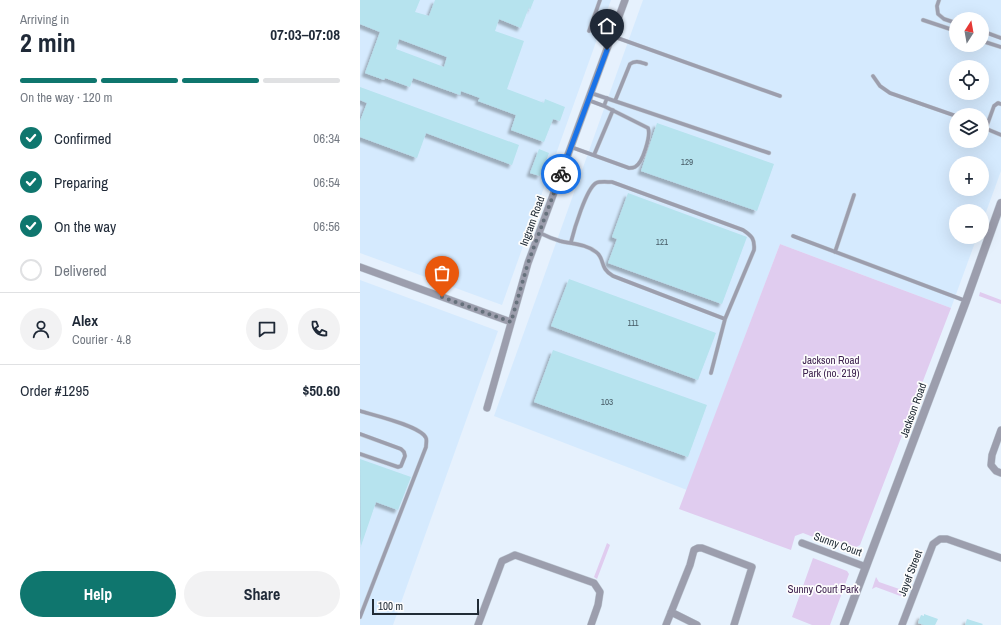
<!DOCTYPE html>
<html lang="en">
<head>
<meta charset="utf-8">
<style>
  :root { --surface:#fff; --page:#f2f2f3; --text:#1f2937; --muted:#747a83; --line:#e0e1e3; --accent:#0f766e }
  body { margin:0; font-family:"Archivo Narrow",sans-serif; background:var(--page); color:var(--text); height:100vh; display:flex; flex-direction:column; font-size:15px; white-space:nowrap }
  * { box-sizing:border-box; margin:0 }
  p { font-size:13px; color:var(--muted) }
  .icon { flex:none; width:22px; height:22px; fill:none; stroke:currentColor; stroke-width:2; stroke-linecap:round; stroke-linejoin:round }
  .map { position:relative; flex:1; overflow:hidden }
  .details { display:flex; flex-direction:column; background:var(--surface); width:360px }
  .details>* { flex:none }
  .needle { width:26px; rotate:11deg }
  .buttons { position:absolute; left:589px; top:12px; display:grid; gap:8px }
  .buttons a { display:grid; place-items:center; width:40px; height:40px; border-radius:50%; background:var(--surface); box-shadow:0 4px 16px #0002; font-size:20px }
  .scale { position:absolute; left:12px; bottom:10px; width:107px; box-sizing:border-box; padding-left:4px; border:2px solid #212c36; border-top:0; font-size:11px; line-height:14px; white-space:nowrap; color:#212c36; -webkit-text-stroke:3px #fdfdfd; paint-order:stroke }
  .pin { position:absolute; display:grid; place-items:center; width:34px; height:34px; color:#fff; margin:-41px -17px; border-radius:50% 50% 50% 0; rotate:-45deg; box-shadow:0 0 4px #0007 }
  .pin .icon { rotate:45deg }
  .courier { position:absolute; display:grid; place-items:center; width:40px; height:40px; margin:-20px; border:3px solid #1a73e8; border-radius:50%; background:#fff; color:#222; box-shadow:0 1px 5px #0007 }
  .summary em { font-style:normal; font-weight:700 }
  .summary div { display:flex; flex-direction:column-reverse }
  .summary { display:flex; align-items:center; justify-content:space-between; height:68px; padding:0 20px }
  h1 { font-size:26px; font-weight:700; line-height:30px }
  .bar { display:grid; grid-template-columns:repeat(4,1fr); gap:6px 4px; align-content:center; height:48px; padding:0 20px }
  .bar i { height:5px; border-radius:3px; background:var(--line) }
  .bar .current { background:var(--accent) }
  .bar p { grid-column:span 4 }
  .line { display:flex; align-items:center; gap:10px; padding:0 20px; border-top:1px solid var(--line) }
  .line div { flex:1 }
  .round { display:grid; place-items:center; flex:none; width:42px; height:42px; border-radius:21px; background:var(--page) }
  ol { padding:0 20px; list-style:none }
  li { display:flex; align-items:center; gap:12px; height:44px }
  li p { margin-inline-start:auto }
  li .icon { padding:4px; border-radius:50%; background:var(--accent); color:#fff; stroke-width:4 }
  li:last-child { color:var(--muted) }
  li i { width:22px; height:22px; border:2px solid var(--line); border-radius:50% }
  .primary-button { display:flex; gap:8px; margin-top:auto; padding:8px 20px }
  .primary-button a { flex:1; height:46px; border-radius:24px; background:var(--accent); color:#fff; font-size:16px; font-weight:700; line-height:46px; text-align:center }
  .primary-button a+a { background:var(--page); color:var(--text) }
  main { display:flex; flex:1; min-height:0 }
  .map>svg:first-child { display:block }
  .built { fill:#d5eafe; fill-rule:evenodd }
  .green { fill:#e0ccef }
  .building { fill:#b6e3ee; fill-rule:evenodd; filter:url(#shadow) }
  .lines { fill:none; stroke-linecap:round; stroke-linejoin:round }
  .service-casing { stroke:#c3ced9; stroke-width:4.5 }
  .minor-casing { stroke:#c3ced9; stroke-width:8 }
  .tertiary-casing { stroke:#c3ced9; stroke-width:9 }
  .service { stroke:#9c9ead; stroke-width:3.5 }
  .minor { stroke:#9c9ead; stroke-width:7 }
  .tertiary { stroke:#9c9ead; stroke-width:8 }
  .done { stroke:#66717c; stroke-width:4; stroke-dasharray:0 7.2 }
  .route { stroke:#1a73e8; stroke-width:5 }
  .labels { text-anchor:middle; dominant-baseline:central; stroke-width:3.5; stroke-linejoin:round; paint-order:stroke }
  .number-label { font-size:9px; fill:#465a64 }
  .street-label { font-size:11px; fill:#212c36; stroke:#fdfdfd }
  .park-label { font-size:11px; fill:#3e224f; stroke:#fdfdfd }
</style>
</head>
<body>
<main>
<section class="details">
<div class="summary"><div><h1>2 min</h1><p>Arriving in</p></div><em>07:03–07:08</em></div>
<div class="bar"><i class="current"></i><i class="current"></i><i class="current"></i><i></i><p>On the way · 120 m</p></div>
<ol>
<li><svg class="icon" aria-label="check" viewBox="0 0 24 24"><path d="M5 12l5 5 9-10"/></svg>Confirmed<p>06:34</p></li>
<li><svg class="icon" aria-label="check" viewBox="0 0 24 24"><path d="M5 12l5 5 9-10"/></svg>Preparing<p>06:54</p></li>
<li><svg class="icon" aria-label="check" viewBox="0 0 24 24"><path d="M5 12l5 5 9-10"/></svg>On the way<p>06:56</p></li>
<li><i></i>Delivered</li>
</ol>
<div class="line" style="height:72px"><a class="round"><svg class="icon" aria-label="person" viewBox="0 0 24 24"><circle cx="12" cy="8" r="4"/><path d="M4 21q1-7 8-7t8 7"/></svg></a><div><b>Alex</b><p>Courier · 4.8</p></div><a class="round"><svg class="icon" aria-label="chat" viewBox="0 0 24 24"><path d="M4 5h16v11H9l-5 4z"/></svg></a><a class="round"><svg class="icon" aria-label="phone" viewBox="0 0 24 24"><path d="M5 4h4l2 5-3 2q2 4 5 5l2-3 5 2v4C11 20 4 13 5 4z"/></svg></a></div>
<div class="line" style="height:52px"><div>Order #1295</div><b>$50.60</b></div>
<div class="primary-button"><a>Help</a><a>Share</a></div>
</section>
<div class="map">
<svg width="641" height="625" viewBox="0 0 641 625">
  <defs>
    <filter id="shadow"><feDropShadow dx="-3.5" dy="3.5" stdDeviation="1" flood-color="#0004"/></filter>
  </defs>
  <rect width="100%" height="100%" fill="#e6f1fd"/>
  <!-- built -->
  <path class="built" d="M0 0H251L142 305 0 253Z
    M283 0H641V171L622 223V211H596V237H617L591 308 420 244 327 490 134 416ZM596 19H622V45H596ZM596 67H622V93H596ZM596 115H622V141H596ZM596 163H622V189H596Z
    M0 280 138 331 33 625H0Z"/>
  <!-- green -->
  <path class="green" d="M420 244 591 308 500 545 491 550 481 548 443 533 435 536 431 550 319 509Z
    M620 292 641 300V304L619 296Z
    M247 543 250 545 237 579 234 577Z
    M453 558 487 571 489 574 470 625H452L432 617Z
    M516 577 519 582 545 591 543 597 516 587 512 589Z"/>
  <!-- building -->
  <path class="building" d="M0 0H60L55 12 69 16 75 0H174L170 10 169 7 161 28 139 19 135 31 164 41 147 89 184 103 185 99 205 107 200 121 193 119 184 142 151 130 156 115 118 101 120 98 101 91 100 95 53 78 50 87 25 78 24 80 5 73 20 32 0 24ZM39 39 87 57 84 67 36 49Z
    M0 87 159 145 152 165 66 133 57 158 0 137V121L7 103 0 100Z
    M297 123 414 164 397 211 281 171Z
    M179 149 189 153 180 176 170 173Z
    M268 193 387 237 362 304 248 263 257 239 252 237Z
    M209 279 356 333 338 380 191 326Z
    M193 350 347 405 328 457 174 402Z
    M0 459 51 477 38 510 16 502 1 546Z
    M564 614 578 619 575 625H564L558 623 561 615 564 616Z
    M607 619 623 624 622 625H605Z"/>
  <g class="lines">
    <defs>
      <path id="service" d="M579 0 577 6 578 14 584 19 596 23
        M563 20 596 31
        M229 31 240 0
        M622 31 641 38
        M252 36 420 96
        M622 41 641 47
        M513 76 520 86 530 93 596 116
        M231 93 409 153
        M228 100 244 106
        M255 101 270 64C275 60 280 62 286 64
        M622 127 641 135
        M626 128 634 106 638 103 641 104
        M211 147 269 168C271 168 273 168 275 167 283 163 291 135 288 128L244 106 247 98
        M234 155 253 110
        M180 233C186 236 193 239 200 241 212 244 226 244 236 252 245 258 239 268 253 276L365 319
        M433 236 606 301
        M211 242C214 230 226 189 236 183 240 181 247 182 252 182L383 230C392 236 395 239 394 250L365 319 351 373
        M475 252 494 195
        M0 411C13 415 61 426 66 438 67 440 66 444 66 447L0 617
        M0 434 41 449 44 452 45 456 41 466 38 467 0 454"/>
      <path id="minor" d="M0 267 151 322
        M127 408 168 263 265 0
        M641 430 632 455 631 465 636 471 641 473
        M442 543 506 567
        M311 612 337 625
        M118 625 142 561 155 555 234 583 240 592 238 605 231 625
        M306 625 330 565 334 550 338 548H342L392 567 374 625
        M542 625 573 544 580 539H587L641 558"/>
      <path id="tertiary" d="M484 625 606 301 641 203"/>
    </defs>
    <!-- service casing -->
    <use href="#service" class="service-casing"/>
    <!-- minor casing -->
    <use href="#minor" class="minor-casing"/>
    <!-- tertiary casing -->
    <use href="#tertiary" class="tertiary-casing"/>
    <!-- service -->
    <use href="#service" class="service"/>
    <!-- minor -->
    <use href="#minor" class="minor"/>
    <!-- tertiary -->
    <use href="#tertiary" class="tertiary"/>
  </g>
  <g class="lines">
    <!-- done -->
    <path class="done" d="M82 297 151 322 168 263 201 174"/>
    <!-- route -->
    <path class="route" d="M201 174 247 50"/>
  </g>
  <g class="labels">
    <!-- number labels -->
    <g class="number-label">
      <text x="327" y="162">129</text>
      <text x="302" y="242">121</text>
      <text x="273" y="323">111</text>
      <text x="247" y="402">103</text>
    </g>
    <!-- street labels -->
    <g class="street-label">
      <text transform="translate(172 221) rotate(-70)">Ingram Road</text>
      <text transform="translate(553 410) rotate(-70)">Jackson Road</text>
      <text transform="translate(478 544) rotate(20)">Sunny Court</text>
      <text transform="translate(550 573) rotate(-69)">Jayef Street</text>
    </g>
    <!-- park labels -->
    <g class="park-label">
      <text x="471" y="360">Jackson Road<tspan x="471" dy="13">Park (no. 219)</tspan></text>
      <text x="463" y="589">Sunny Court Park</text>
    </g>
  </g>
</svg>
<div class="buttons">
<a><svg class="needle" viewBox="-14 -14 28 28"><path d="M0-13l5 13h-10z" fill="#e53935"/><path d="M0 13l5-13h-10z" fill="#747a83"/></svg></a>
<a><svg class="icon" aria-label="locate" viewBox="0 0 24 24"><circle cx="12" cy="12" r="6"/><path d="M12 2v4M12 18v4M2 12h4M18 12h4"/></svg></a>
<a><svg class="icon" aria-label="layers" viewBox="0 0 24 24"><path d="M12 4l9 5-9 5-9-5zM3 14l9 5 9-5"/></svg></a>
<a>+</a>
<a>−</a>
</div>
<div class="scale">100 m</div>
<div class="pin" style="left:82px;top:297px;background:#ea580c"><svg class="icon" aria-label="bag" viewBox="0 0 24 24"><path d="M5 8h14l-1 12H6zM9 8a3 3 0 0 1 6 0"/></svg></div>
<div class="pin" style="left:247px;top:50px;background:#1f2937"><svg class="icon" aria-label="home" viewBox="0 0 24 24"><path d="M3 11l9-7 9 7M6 9v11h12V9"/></svg></div>
<div class="courier" style="left:201px;top:174px"><svg class="icon" aria-label="bike" viewBox="0 0 24 24"><circle cx="6" cy="16" r="4"/><circle cx="18" cy="16" r="4"/><path d="M6 16l4-8h5l3 8M10 8l3 8H6M13 5h3"/></svg></div>
</div>
</main>
</body>
</html>
